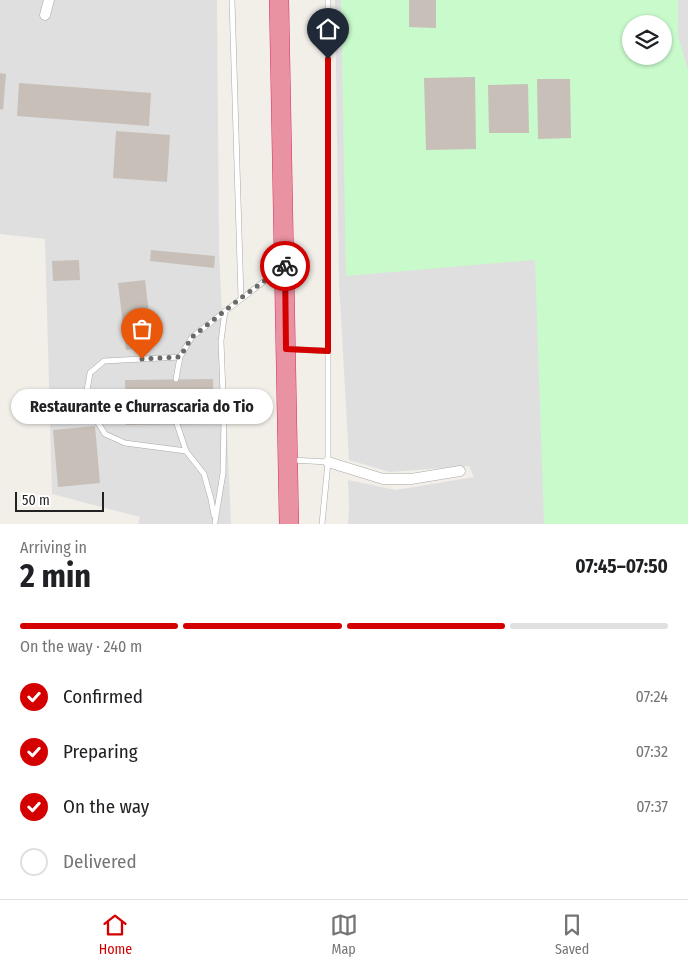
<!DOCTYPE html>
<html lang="en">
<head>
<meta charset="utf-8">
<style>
  :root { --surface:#fff; --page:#f2f2f2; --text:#202124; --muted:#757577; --line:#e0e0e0; --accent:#d40000 }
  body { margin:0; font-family:"Fira Sans Condensed",sans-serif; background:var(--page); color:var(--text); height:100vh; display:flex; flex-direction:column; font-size:19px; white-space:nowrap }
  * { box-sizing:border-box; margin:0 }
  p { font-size:16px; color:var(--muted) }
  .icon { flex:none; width:28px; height:28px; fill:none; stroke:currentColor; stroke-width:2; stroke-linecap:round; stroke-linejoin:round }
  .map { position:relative; height:524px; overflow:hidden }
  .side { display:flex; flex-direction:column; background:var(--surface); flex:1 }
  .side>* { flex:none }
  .buttons { position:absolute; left:622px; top:15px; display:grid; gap:10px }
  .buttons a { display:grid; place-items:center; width:50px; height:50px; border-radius:50%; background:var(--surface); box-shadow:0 1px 4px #0004; font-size:25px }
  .scale { position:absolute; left:15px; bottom:12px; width:89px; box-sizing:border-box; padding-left:5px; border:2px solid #222; border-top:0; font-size:14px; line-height:18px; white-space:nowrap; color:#222; -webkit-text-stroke:4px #fff; paint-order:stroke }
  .pin { position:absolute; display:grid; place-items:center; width:42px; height:42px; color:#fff; margin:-51px -21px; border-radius:50% 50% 50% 0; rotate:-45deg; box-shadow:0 0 5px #0007 }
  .pin .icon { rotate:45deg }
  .courier { position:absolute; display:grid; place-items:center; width:50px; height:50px; margin:-25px; border:4px solid #d40000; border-radius:50%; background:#fff; color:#222; box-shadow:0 1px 6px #0007 }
  .bubble { position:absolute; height:35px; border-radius:18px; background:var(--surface); box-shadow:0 1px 4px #0004; font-size:16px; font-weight:700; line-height:35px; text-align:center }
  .overview em { font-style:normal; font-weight:700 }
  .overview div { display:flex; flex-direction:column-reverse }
  .overview { display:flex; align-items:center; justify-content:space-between; height:85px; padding:0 20px }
  h1 { font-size:32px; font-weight:700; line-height:38px }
  .bar { display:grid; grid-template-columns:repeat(4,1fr); gap:8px 5px; align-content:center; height:60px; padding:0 20px }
  .bar i { height:6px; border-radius:4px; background:var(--line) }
  .bar .selected { background:var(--accent) }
  .bar p { grid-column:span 4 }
  ol { padding:0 20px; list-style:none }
  li { display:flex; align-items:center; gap:15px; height:55px }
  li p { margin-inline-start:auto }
  li .icon { padding:5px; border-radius:50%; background:var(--accent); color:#fff; stroke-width:4 }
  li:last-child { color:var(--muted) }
  li i { width:28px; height:28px; border:2px solid var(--line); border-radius:50% }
  .dock { display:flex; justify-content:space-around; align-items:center; height:70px; border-top:1px solid var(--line); background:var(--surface); font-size:14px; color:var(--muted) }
  .dock a { display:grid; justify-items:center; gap:2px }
  .dock .selected { color:var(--accent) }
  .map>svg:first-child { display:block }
  .residential { fill:#e0dfdf; fill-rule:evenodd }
  .park { fill:#c8facc; fill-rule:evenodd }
  .building { fill:#c7bfb8 }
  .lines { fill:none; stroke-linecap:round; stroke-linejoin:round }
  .lane-casing { stroke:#a9a9a9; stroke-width:6 }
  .street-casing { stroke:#a9a9a9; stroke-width:11 }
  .highway-casing { stroke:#dc2a67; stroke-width:20 }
  .lane { stroke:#fff; stroke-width:5 }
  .street { stroke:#fff; stroke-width:10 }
  .highway { stroke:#e892a2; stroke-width:19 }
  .done { stroke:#6b6a68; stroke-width:5; stroke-dasharray:0 9 }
  .route { stroke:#d40000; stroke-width:6 }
</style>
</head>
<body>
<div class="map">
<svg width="688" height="524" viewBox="0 0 688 524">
  <rect width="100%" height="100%" fill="#f2efe9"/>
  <!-- residential -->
  <path class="residential" d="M0 0H217L219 249 231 524H138L140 517 52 494 45 239 0 234Z
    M335 0H688V524H348L349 507 348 480 396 490 474 477 469 466 390 472 349 460 339 281ZM631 24H664V56H631Z"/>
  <!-- park -->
  <path class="park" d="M341 0H678V36L688 70V524H544L535 260 346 276ZM631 24H664V56H631Z"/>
  <!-- building -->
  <path class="building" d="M409 0H436V28L409 27Z
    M0 73 6 74 3 110 0 109Z
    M475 77 476 149 426 150 424 78Z
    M537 79H570L571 138 538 139Z
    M19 83 151 93 149 126 17 116Z
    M528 84 529 133H489L488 85Z
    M116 131 170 135 167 182 113 178Z
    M151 250 215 256 214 268 150 261Z
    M79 260 80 280 53 281 52 261Z
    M145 280 153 347 126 350 118 283Z
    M213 379 214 424 126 425 125 380Z
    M95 426 100 483 58 487 53 430Z"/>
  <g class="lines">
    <defs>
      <path id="lane" d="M232 0 241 298
        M288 349 328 351
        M180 357 104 361 90 373 85 402 105 434 125 443 186 451
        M176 379 180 357 192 337 280 269
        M177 424 186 451 204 474 211 499 214 515
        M291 460 328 462
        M215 522 223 473 224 419 221 341 225 311
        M322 524 328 462V0"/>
      <path id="street" d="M45 15 49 0
        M328 462 383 479H411L460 471"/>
      <path id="highway" d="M279 0 289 524"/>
    </defs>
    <!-- lane casing -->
    <use href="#lane" class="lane-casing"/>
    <!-- street casing -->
    <use href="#street" class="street-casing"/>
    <!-- highway casing -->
    <use href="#highway" class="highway-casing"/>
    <!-- lane -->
    <use href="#lane" class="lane"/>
    <!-- street -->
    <use href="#street" class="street"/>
    <!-- highway -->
    <use href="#highway" class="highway"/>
  </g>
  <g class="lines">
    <!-- done -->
    <path class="done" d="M142 359 180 357 192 337 241 298 285 266"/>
    <!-- route -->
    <path class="route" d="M285 266 286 349 328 351V59"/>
  </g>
</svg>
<div class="buttons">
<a><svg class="icon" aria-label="layers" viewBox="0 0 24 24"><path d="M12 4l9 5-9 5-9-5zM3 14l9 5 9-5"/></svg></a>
</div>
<div class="scale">50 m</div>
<div class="pin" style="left:142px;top:359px;background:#ea580c"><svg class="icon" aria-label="bag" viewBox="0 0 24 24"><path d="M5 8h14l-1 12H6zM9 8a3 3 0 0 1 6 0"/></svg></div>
<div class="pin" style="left:328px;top:59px;background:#1f2937"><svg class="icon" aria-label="home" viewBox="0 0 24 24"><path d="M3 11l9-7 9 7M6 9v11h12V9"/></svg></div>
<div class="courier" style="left:285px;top:266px"><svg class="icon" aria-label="bike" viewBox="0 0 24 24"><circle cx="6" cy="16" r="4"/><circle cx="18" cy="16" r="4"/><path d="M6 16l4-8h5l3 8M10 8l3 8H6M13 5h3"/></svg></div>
<div class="bubble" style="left:11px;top:389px;width:262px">Restaurante e Churrascaria do Tio</div>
</div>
<section class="side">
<div class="overview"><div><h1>2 min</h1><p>Arriving in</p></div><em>07:45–07:50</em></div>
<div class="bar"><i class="selected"></i><i class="selected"></i><i class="selected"></i><i></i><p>On the way · 240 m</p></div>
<ol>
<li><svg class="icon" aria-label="check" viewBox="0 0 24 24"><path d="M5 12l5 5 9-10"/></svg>Confirmed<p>07:24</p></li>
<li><svg class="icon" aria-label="check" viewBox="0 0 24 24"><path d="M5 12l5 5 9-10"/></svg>Preparing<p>07:32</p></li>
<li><svg class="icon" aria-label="check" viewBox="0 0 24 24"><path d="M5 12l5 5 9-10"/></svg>On the way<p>07:37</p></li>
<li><i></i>Delivered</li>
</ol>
</section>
<nav class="dock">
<a class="selected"><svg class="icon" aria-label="home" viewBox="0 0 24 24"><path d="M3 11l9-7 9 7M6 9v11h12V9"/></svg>Home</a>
<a><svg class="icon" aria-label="map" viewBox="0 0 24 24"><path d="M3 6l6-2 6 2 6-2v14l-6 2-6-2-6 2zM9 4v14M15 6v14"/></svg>Map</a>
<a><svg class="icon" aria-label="saved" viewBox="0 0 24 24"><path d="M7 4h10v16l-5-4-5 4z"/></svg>Saved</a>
</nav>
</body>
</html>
